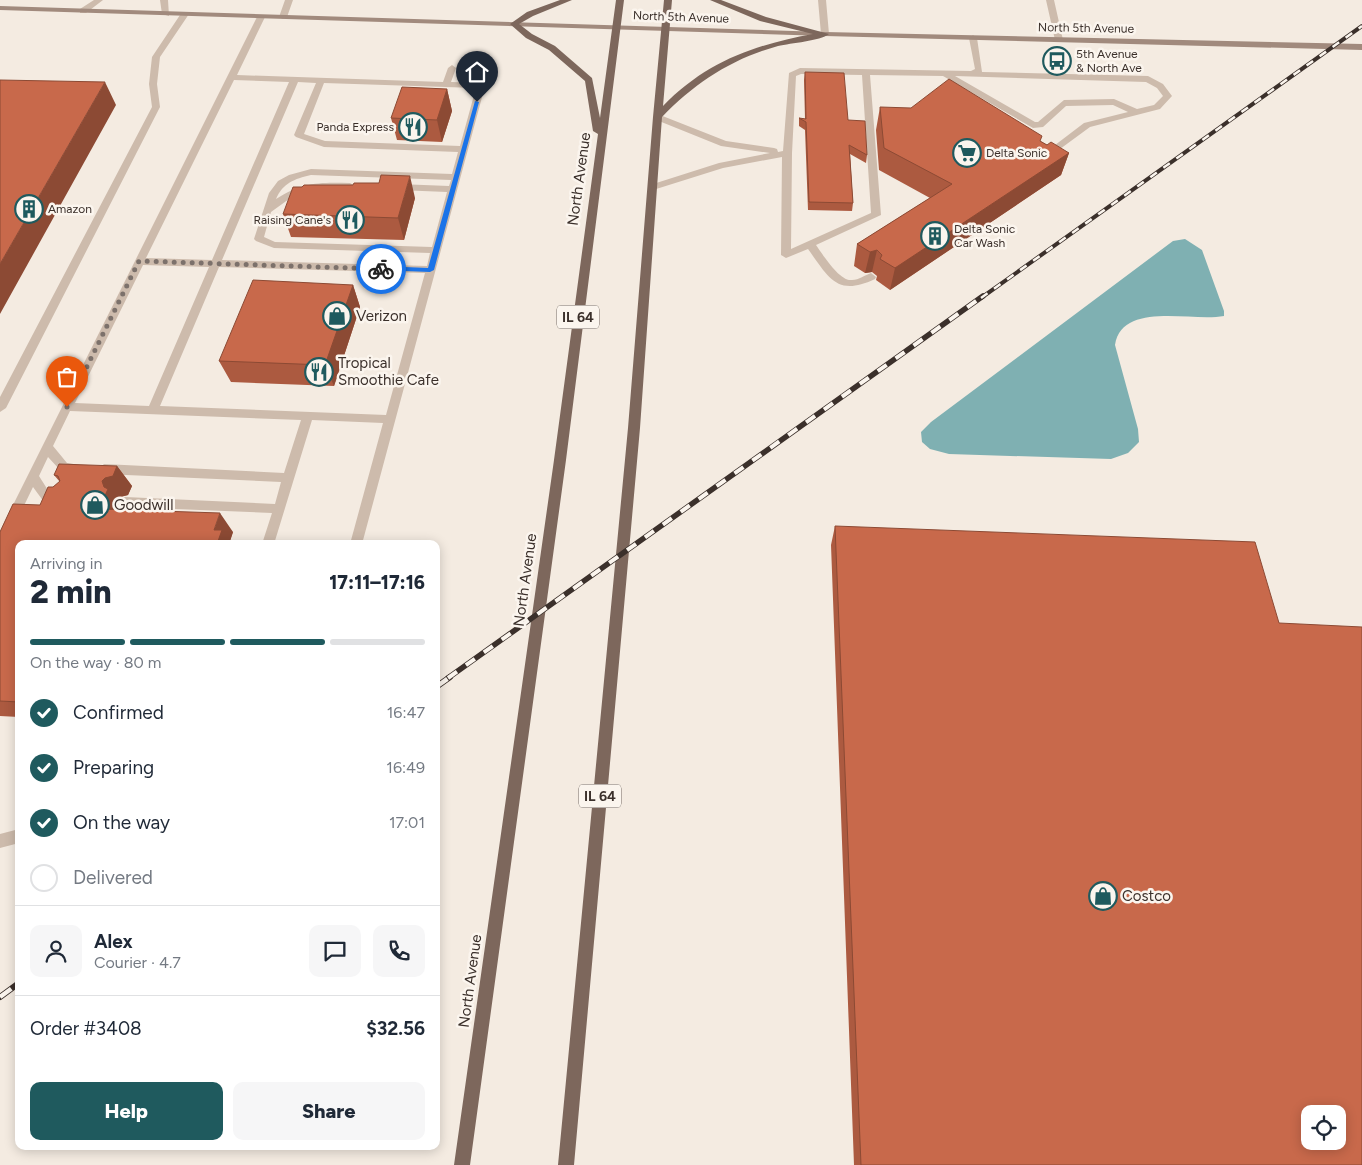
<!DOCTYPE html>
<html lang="en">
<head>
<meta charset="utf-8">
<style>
  :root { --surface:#fff; --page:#f6f6f7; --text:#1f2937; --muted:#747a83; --line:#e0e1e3; --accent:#1f5a5e }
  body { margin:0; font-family:Figtree,sans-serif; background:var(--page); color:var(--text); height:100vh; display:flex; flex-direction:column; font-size:19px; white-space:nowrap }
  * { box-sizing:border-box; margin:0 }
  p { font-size:16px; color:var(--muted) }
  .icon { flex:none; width:28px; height:28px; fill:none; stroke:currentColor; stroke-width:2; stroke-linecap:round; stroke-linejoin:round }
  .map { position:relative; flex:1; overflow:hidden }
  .drawer { position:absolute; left:15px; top:540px; width:425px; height:610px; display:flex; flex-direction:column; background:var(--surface); border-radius:10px; box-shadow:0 2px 12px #0003 }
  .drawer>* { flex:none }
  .buttons { position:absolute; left:1301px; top:1105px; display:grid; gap:10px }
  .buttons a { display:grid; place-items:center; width:45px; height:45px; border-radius:10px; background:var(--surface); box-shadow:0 2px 12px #0003; font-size:25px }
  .pin { position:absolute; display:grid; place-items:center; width:42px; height:42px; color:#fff; margin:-51px -21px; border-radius:50% 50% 50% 0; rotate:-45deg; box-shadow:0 0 5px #0007 }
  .pin .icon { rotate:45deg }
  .courier { position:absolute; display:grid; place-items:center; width:50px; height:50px; margin:-25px; border:4px solid #1a73e8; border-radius:50%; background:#fff; color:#222; box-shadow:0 1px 6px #0007 }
  .overview em { font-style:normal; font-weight:800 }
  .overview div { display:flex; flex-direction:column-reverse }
  .overview { display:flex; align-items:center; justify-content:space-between; height:85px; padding:0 15px }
  h1 { font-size:32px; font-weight:800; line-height:38px }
  .bar { display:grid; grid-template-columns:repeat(4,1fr); gap:8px 5px; align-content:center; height:60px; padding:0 15px }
  .bar i { height:6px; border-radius:4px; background:var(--line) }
  .bar .on { background:var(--accent) }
  .bar p { grid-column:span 4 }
  .line { display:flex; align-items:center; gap:12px; padding:0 15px; border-top:1px solid var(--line) }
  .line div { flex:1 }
  .round { display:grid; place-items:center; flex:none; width:52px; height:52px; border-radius:10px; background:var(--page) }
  ol { padding:0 15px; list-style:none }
  li { display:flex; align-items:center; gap:15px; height:55px }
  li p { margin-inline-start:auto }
  li .icon { padding:5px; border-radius:50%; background:var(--accent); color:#fff; stroke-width:4 }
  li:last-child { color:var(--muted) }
  li i { width:28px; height:28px; border:2px solid var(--line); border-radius:50% }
  .action { display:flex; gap:10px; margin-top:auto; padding:10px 15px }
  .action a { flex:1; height:58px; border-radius:10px; background:var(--accent); color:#fff; font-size:20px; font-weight:800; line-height:58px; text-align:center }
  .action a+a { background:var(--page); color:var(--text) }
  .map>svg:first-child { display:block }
  .water { fill:#7fb0b2 }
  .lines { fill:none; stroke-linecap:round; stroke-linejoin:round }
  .lane { fill:#cdbbac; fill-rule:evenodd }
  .secondary { fill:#a18a7d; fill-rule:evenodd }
  .primary { fill:#7d675c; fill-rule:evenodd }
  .rail-far2-casing { stroke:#3b302b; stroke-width:4 }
  .rail-far1-casing { stroke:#3b302b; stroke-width:5.5 }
  .rail-casing { stroke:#3b302b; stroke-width:6 }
  .rail-far2 { stroke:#fbf5ee; stroke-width:2.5; stroke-dasharray:8; stroke-linecap:butt }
  .rail-far1 { stroke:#fbf5ee; stroke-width:4; stroke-dasharray:11; stroke-linecap:butt }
  .rail { stroke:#fbf5ee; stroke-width:4.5; stroke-dasharray:14; stroke-linecap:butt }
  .wall { fill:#ac5a40 }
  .shaded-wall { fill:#8c4a34 }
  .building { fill:#c8694b; stroke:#8c4a34; fill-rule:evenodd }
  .route { fill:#1a73e8 }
  .done { stroke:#7c716b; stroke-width:5; stroke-dasharray:0 9 }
  .labels { text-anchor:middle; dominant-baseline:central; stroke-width:5; stroke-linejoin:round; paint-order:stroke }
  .far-street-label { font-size:12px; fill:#3b302b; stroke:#fbf5ee }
  .far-poi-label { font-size:12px; fill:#3b302b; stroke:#fbf5ee; text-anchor:start }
  .shield { fill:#fbf5ee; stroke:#756b66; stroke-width:1 }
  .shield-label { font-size:14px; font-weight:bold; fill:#3b302b }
  .street-label { font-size:15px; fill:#3b302b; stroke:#fbf5ee }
  .poi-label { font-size:15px; fill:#3b302b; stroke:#fbf5ee; text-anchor:start }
</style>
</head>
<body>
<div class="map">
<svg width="1362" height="1165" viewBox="0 0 1362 1165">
  <rect width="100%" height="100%" fill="#f4ebe1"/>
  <!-- water -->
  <path class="water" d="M1185 239 1202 250 1224 311V316C1191 322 1122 301 1115 345L1138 429 1139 442 1128 453 1111 459 949 454 930 449 922 442 921 432 931 422 1173 241Z"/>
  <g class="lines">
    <!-- lane -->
    <path class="lane" d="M94 0H103L86 13H80V9Z
      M160 0H168L169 16 162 14Z
      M285 0H293L287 17 283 19 279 17Z
      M818 0H826L829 34 825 36 821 34Z
      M1046 0H1054L1063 40 1062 42 1055 40Z
      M182 12 189 14 160 57 157 84 160 107 6 408 0 412V397L152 107 149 84 152 57Z
      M258 15 265 17 237 75 443 82 448 68 452 65 456 68 451 82 481 83 485 86 362 544H350L383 423 312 420 274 544H262L272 513 125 507 121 505 119 502 121 499 125 497 275 504 281 482 104 474 98 469 104 464 284 473 301 420 70 411 53 446 67 463 80 465 82 468 76 473 60 470 48 457 39 476 51 495 63 497 65 500 63 503 59 505 44 502 33 487 4 547 0 548V531ZM234 80 289 82 212 260 146 258ZM298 82 316 83 294 135 296 137 324 147 458 152 452 174 311 169 289 175 278 181 269 193 254 239 256 241 274 248 430 253 427 266 222 260ZM324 83 476 88 460 146 325 141 304 134ZM311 175 451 180 449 186 398 184 393 187 398 190 447 192 432 247 275 242 264 237 271 212 296 194 316 188 350 189 355 186 350 183C320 182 302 182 276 199 283 183 294 179 311 175ZM143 265 209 267 149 406 75 403ZM219 267 425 273 386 415 160 406Z
      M973 35 977 38 982 72 1148 76 1163 84 1172 96 1160 109 1090 127 1045 160 1040 157 1042 155 1084 123 1128 112 1113 105 1066 106 1043 127 1033 128 943 76 870 75 881 215 816 245C823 255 840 282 852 280 859 280 865 275 871 273L876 277 875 279C837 297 829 278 808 249L786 258 781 255 782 157 723 168 653 190 648 187 650 185 719 163 770 153 721 146 654 119V115H660L726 141 774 148 777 149 778 152 783 151 789 73 800 68 971 71 975 69 969 38ZM801 74 862 75 871 213 791 249 792 153 796 76ZM955 76 1146 82 1157 88 1163 96 1154 105 1137 109 1114 99 1064 100 1038 122H1035Z
      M19 829V843L0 848V834Z"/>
    <!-- secondary -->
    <path class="secondary" d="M0 6 825 32 1362 44V50L825 36 0 10Z"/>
    <!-- primary -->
    <path class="primary" d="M560 0H572L533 16 519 24 532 34 555 46 592 78 600 118 616 0H624L566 460 470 1165H454L554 460 598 134 593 131 585 81 549 50 526 38 510 24 527 12Z
      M664 0H672L663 106C706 62 753 45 813 34L760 21 710 0H721L766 17 829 34C820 41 791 43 778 46 731 59 695 83 662 117L640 428 574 1165H558L628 428 653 117Z"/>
    <defs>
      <path id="rail-far2" d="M981 298 1362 26"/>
      <path id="rail-far1" d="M448 678 983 296"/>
      <path id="rail" d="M436 687 450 677
        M0 997 19 983"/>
    </defs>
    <!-- rail-far2 casing -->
    <use href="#rail-far2" class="rail-far2-casing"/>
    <!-- rail-far1 casing -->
    <use href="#rail-far1" class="rail-far1-casing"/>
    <!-- rail casing -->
    <use href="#rail" class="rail-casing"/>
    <!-- rail-far2 -->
    <use href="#rail-far2" class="rail-far2"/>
    <!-- rail-far1 -->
    <use href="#rail-far1" class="rail-far1"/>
    <!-- rail -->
    <use href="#rail" class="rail"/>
  </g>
  <!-- wall -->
  <path class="wall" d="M805 72 848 120 867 155 866 163 850 154 853 203 852 211 808 210 805 130 799 126V118L805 119 804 80Z
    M447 89 452 111 442 142 397 140 391 118Z
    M880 107 1040 141 1047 145 1069 153 1061 175 890 290 876 280 877 276 872 272 865 273 854 266 857 244 930 198 879 170 876 130Z
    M415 198 404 240 291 237 283 214Z
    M353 285 360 307 334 386 231 382 219 361Z
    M117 466 132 486 128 495 120 497 117 501 123 508 122 510 233 532 230 541 19 544V717L0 716V532L40 505 53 487 60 482 54 475Z
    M835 526 1279 623 1362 1165H854L831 545Z"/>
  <!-- shaded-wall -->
  <path class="shaded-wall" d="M105 82 116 105 0 314V264Z
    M447 89 452 111 442 142 437 120Z
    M1069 153 1061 175 890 290 895 268Z
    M410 176 415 198 404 240 398 218Z
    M877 250 872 272 865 273 870 252Z
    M353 285 360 307 334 386 325 365Z
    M117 466 132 486 128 495 120 497 117 501 123 508 115 528 99 509 104 487 102 481Z
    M220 513 233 532 230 541 231 544H217L214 530Z"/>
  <!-- building -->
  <path class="building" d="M805 72 844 73 848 120 865 121 867 155 849 145 853 203 809 202 806 122 799 118 806 119Z
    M949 79 1042 136 1040 141 1047 145 1051 142 1069 153 895 268 880 259 882 255 877 250 870 252 857 244 952 184 884 148 880 107 911 108Z
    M0 80 105 82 0 264Z
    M402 87 447 89 437 120 391 118Z
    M381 175 410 176 398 218 283 214 293 187H302L304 185H353L354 183H379Z
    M253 280 353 285 325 365 219 361Z
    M59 464 117 466 113 476 105 478 102 481 104 487 108 489 99 509 220 513 214 530H222L217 544H19V702L0 701V532L13 504 40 505 48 487H53L60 481 58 476 54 475Z
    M835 526 1255 542 1279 623 1362 627V1165H861ZM1310 1114H1338V1141H1310Z"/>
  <!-- route -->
  <path class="route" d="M475 101 479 102 434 270 430 272 379 270 378 269 381 266 428 268Z"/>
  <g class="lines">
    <!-- done -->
    <path class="done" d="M67 407 139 261 381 269"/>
  </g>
  <!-- icons -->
  <defs>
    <symbol id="bus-ring" viewBox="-11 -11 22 22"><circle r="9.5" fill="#fbf5ee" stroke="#1f5a5e" stroke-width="1.5"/><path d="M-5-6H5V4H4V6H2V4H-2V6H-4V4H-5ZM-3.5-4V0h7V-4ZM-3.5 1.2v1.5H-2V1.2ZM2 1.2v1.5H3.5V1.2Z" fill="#1f5a5e"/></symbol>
    <symbol id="restaurant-ring" viewBox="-11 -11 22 22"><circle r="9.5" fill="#fbf5ee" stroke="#1f5a5e" stroke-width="1.5"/><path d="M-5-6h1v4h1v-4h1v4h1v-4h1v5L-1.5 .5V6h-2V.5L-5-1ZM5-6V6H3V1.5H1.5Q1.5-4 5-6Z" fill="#1f5a5e"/></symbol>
    <symbol id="supermarket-ring" viewBox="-11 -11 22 22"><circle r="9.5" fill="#fbf5ee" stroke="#1f5a5e" stroke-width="1.5"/><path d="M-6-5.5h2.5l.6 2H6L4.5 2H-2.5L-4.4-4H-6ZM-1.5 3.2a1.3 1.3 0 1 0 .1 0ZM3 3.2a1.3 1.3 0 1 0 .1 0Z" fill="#1f5a5e"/></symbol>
    <symbol id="building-ring" viewBox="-11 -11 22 22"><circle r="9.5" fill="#fbf5ee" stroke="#1f5a5e" stroke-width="1.5"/><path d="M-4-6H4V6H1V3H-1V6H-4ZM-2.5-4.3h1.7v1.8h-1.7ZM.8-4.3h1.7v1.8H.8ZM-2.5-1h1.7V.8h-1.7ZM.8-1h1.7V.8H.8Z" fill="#1f5a5e"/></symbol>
    <symbol id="shop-ring" viewBox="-11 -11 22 22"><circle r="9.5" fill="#fbf5ee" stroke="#1f5a5e" stroke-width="1.5"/><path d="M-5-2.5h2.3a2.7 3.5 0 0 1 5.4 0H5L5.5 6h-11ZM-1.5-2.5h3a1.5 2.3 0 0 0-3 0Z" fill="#1f5a5e"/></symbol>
  </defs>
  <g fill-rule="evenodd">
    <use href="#bus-ring" x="1041" y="45" width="32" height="32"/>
    <use href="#restaurant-ring" x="397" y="111" width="32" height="32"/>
    <use href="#supermarket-ring" x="951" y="137" width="32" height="32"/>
    <use href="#building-ring" x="13" y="193" width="32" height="32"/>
    <use href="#restaurant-ring" x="334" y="204" width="32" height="32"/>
    <use href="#building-ring" x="919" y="220" width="32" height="32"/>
    <use href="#shop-ring" x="321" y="300" width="32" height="32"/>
    <use href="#restaurant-ring" x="303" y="356" width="32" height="32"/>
    <use href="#shop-ring" x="79" y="489" width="32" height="32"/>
    <use href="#shop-ring" x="1087" y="880" width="32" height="32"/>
  </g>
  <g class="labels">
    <!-- far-street labels -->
    <g class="far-street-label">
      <text transform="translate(681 17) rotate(2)">North 5th Avenue</text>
      <text transform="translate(1086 28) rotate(1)">North 5th Avenue</text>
    </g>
    <!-- far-poi labels -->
    <g class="far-poi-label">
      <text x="1076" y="54">5th Avenue<tspan x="1076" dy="14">&amp; North Ave</tspan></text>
      <text x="394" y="127" text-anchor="end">Panda Express</text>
      <text x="986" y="153">Delta Sonic</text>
      <text x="48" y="209">Amazon</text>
      <text x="331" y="220" text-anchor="end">Raising Cane's</text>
      <text x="954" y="229">Delta Sonic<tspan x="954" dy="14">Car Wash</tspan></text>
    </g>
    <!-- shield labels -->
    <g class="shield">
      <rect x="557" y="305.5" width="42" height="23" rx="4"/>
      <rect x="579" y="784.5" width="42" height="23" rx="4"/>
    </g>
    <g class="shield-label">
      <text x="578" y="317">IL 64</text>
      <text x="600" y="796">IL 64</text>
    </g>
    <!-- street labels -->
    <g class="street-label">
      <text transform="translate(579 179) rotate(-82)">North Avenue</text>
      <text transform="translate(525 580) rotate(-82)">North Avenue</text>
      <text transform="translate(470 981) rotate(-82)">North Avenue</text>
    </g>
    <!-- poi labels -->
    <g class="poi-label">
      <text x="356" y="316">Verizon</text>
      <text x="338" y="363">Tropical<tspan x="338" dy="17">Smoothie Cafe</tspan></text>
      <text x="114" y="505">Goodwill</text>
      <text x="1122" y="896">Costco</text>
    </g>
  </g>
</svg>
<div class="buttons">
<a><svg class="icon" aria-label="locate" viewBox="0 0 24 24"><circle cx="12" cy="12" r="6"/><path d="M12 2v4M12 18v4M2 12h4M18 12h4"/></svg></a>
</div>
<div class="pin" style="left:67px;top:407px;background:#ea580c"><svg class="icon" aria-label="bag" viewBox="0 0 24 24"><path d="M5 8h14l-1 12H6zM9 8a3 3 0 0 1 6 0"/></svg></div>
<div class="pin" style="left:477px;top:102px;background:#1f2937"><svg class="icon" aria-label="home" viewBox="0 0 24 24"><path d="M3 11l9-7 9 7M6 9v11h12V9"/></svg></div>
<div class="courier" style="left:381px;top:269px"><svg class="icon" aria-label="bike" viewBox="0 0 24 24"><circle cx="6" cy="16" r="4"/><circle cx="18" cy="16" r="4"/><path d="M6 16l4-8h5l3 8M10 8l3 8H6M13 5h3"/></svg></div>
<section class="drawer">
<div class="overview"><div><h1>2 min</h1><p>Arriving in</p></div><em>17:11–17:16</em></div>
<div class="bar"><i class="on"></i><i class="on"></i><i class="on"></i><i></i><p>On the way · 80 m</p></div>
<ol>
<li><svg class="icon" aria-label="check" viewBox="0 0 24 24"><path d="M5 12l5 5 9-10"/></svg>Confirmed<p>16:47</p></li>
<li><svg class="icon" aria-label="check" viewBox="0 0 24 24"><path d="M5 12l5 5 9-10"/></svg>Preparing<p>16:49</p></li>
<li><svg class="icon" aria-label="check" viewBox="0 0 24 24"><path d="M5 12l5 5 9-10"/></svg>On the way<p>17:01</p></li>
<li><i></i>Delivered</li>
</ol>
<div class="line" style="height:90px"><a class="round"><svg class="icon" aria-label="person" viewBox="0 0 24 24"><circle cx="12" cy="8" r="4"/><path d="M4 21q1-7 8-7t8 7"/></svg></a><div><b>Alex</b><p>Courier · 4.7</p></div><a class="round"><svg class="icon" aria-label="chat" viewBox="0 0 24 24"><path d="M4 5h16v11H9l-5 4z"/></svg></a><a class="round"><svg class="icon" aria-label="phone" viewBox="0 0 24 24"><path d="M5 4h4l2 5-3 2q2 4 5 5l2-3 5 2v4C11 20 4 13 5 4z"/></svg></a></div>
<div class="line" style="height:65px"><div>Order #3408</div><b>$32.56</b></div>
<div class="action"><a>Help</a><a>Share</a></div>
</section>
</div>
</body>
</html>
